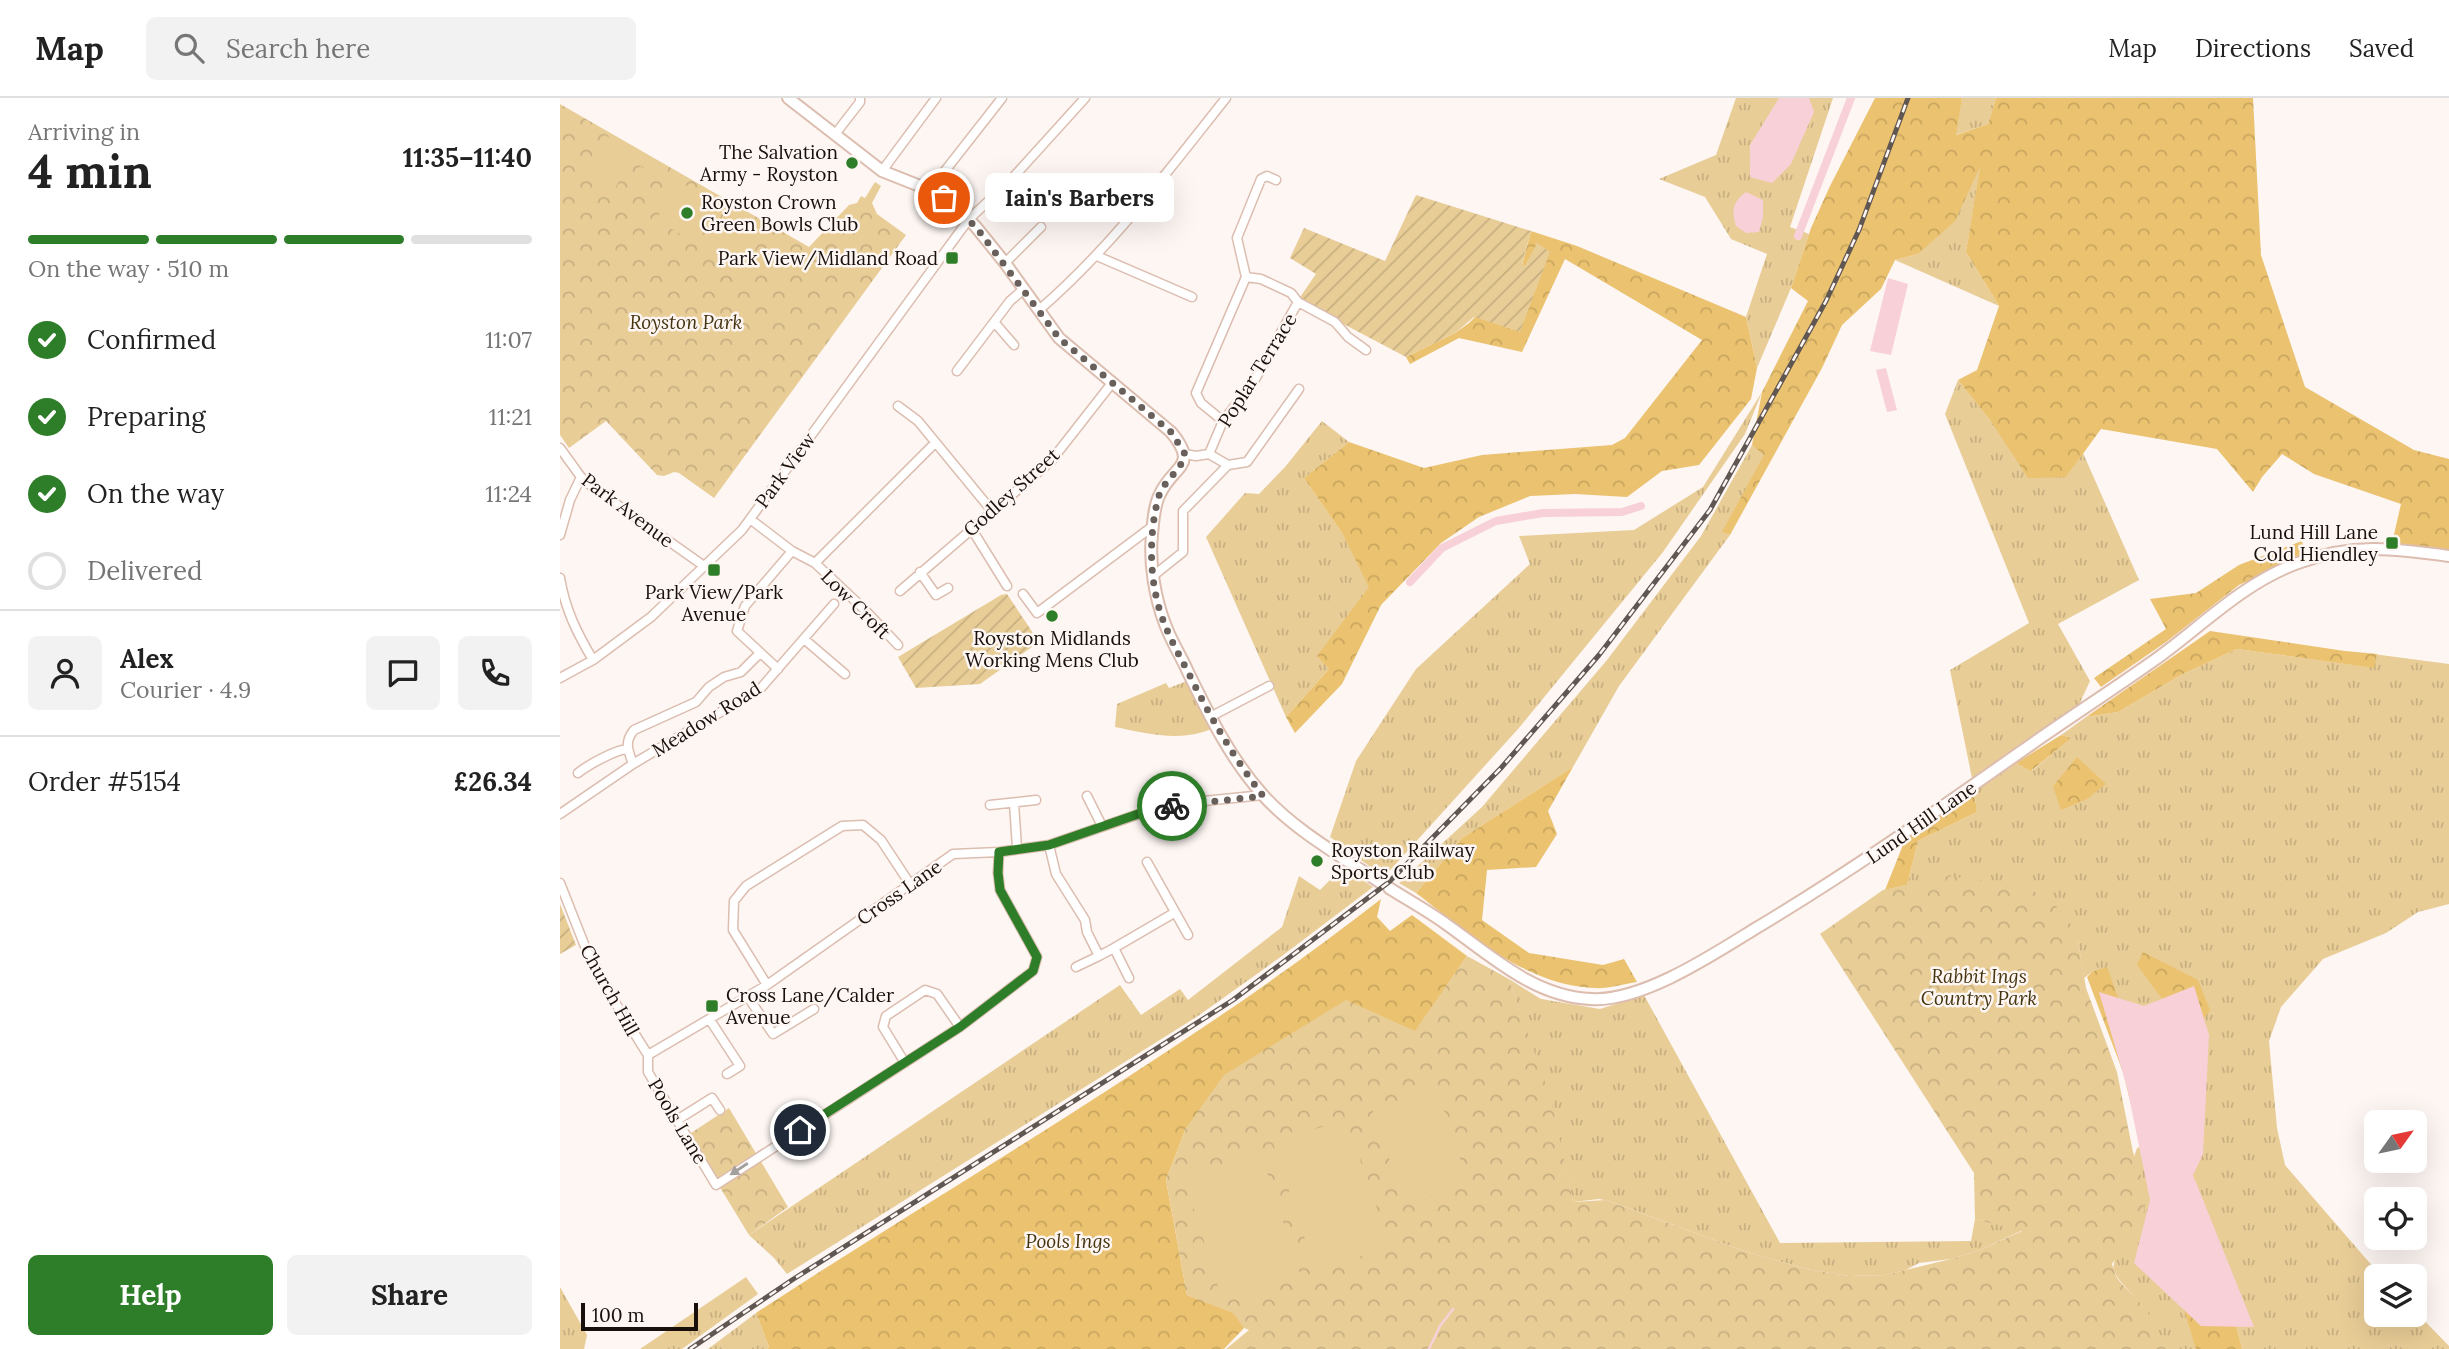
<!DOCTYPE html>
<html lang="en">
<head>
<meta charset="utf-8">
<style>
  :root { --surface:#fff; --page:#f2f2f2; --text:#222; --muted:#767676; --line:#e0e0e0; --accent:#2e7d28 }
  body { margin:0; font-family:Lora,serif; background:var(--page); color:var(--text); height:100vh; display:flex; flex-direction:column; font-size:26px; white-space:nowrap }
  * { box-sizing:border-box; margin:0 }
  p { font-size:23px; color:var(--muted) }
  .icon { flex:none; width:38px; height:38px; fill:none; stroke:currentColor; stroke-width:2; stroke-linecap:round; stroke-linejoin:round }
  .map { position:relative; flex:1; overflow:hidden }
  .side { display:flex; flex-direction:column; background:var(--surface); width:560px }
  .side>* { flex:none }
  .needle { width:46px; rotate:57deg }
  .tools { position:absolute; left:1804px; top:1012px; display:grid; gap:14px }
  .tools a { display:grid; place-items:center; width:63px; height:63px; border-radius:10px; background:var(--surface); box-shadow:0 7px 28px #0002; font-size:35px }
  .scale { position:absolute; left:21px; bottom:18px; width:117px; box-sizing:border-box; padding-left:7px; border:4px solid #1a100b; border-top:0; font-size:19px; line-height:24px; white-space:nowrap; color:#1a100b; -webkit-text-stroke:5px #fdf6f3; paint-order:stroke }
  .pin { position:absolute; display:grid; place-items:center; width:60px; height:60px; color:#fff; margin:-30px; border:4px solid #fff; border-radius:50%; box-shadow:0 2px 7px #0007 }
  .courier { position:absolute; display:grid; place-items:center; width:70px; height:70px; margin:-35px; border:5px solid #2e7d28; border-radius:50%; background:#fff; color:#222; box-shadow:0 2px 9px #0007 }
  .bubble { position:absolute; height:49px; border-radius:10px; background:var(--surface); box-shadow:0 7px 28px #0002; font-size:23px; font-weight:800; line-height:49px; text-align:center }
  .overview em { font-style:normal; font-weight:800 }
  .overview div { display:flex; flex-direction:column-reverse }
  .overview { display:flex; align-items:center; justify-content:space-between; height:119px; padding:0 28px }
  h1 { font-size:46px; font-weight:800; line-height:52px }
  .bar { display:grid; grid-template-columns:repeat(4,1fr); gap:10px 7px; align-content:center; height:84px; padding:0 28px }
  .bar i { height:9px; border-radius:5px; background:var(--line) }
  .bar .selected { background:var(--accent) }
  .bar p { grid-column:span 4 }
  .line { display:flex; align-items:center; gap:18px; padding:0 28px; border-top:2px solid var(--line) }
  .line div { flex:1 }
  .round { display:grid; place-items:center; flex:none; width:74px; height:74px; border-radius:10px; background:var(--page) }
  ol { padding:0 28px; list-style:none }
  li { display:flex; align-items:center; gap:21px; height:77px }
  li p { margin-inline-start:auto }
  li .icon { padding:7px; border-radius:50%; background:var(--accent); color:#fff; stroke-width:4 }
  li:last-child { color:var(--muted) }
  li i { width:38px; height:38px; border:4px solid var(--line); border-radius:50% }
  .button { display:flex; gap:14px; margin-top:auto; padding:14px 28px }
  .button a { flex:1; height:80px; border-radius:10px; background:var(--accent); color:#fff; font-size:28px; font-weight:800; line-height:80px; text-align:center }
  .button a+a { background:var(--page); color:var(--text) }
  header { display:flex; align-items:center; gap:42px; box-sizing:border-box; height:98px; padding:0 35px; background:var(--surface); border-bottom:2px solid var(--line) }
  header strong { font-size:33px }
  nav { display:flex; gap:38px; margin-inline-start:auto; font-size:24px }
  .search { width:490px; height:63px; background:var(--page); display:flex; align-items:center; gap:18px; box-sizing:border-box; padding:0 24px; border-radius:10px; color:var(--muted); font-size:26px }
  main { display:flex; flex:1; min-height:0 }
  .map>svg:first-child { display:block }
  .grass { fill:url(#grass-tufts) }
  .forest { fill:url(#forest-crowns) }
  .park { fill:url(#park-crowns) }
  .garden { fill:url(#garden-furrows) }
  .pitch { fill:#e9cd97 }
  .water { fill:#f8d0d8 }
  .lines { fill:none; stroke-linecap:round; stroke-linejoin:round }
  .stream { stroke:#f8d0d8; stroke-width:2.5 }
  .canal { stroke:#f8d0d8; stroke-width:8 }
  .minor-casing { stroke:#dcbdaf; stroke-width:11 }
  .secondary-casing { stroke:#dcbdaf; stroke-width:14 }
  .minor { stroke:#fff; stroke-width:8 }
  .secondary { stroke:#fff; stroke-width:10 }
  .rail-casing { stroke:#605753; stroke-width:5 }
  .rail { stroke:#fdf6f3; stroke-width:2.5; stroke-dasharray:8; stroke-linecap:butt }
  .oneway { fill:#a39f9d }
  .done { stroke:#69605c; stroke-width:7; stroke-dasharray:0 12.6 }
  .route { stroke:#2e7d28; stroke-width:9 }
  .poi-dot { fill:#2e7d28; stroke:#fdf6f3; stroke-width:2.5 }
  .labels { text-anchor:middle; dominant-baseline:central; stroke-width:5; stroke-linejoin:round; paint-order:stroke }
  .poi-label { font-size:19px; fill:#1a100b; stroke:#fdf6f3; text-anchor:end }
  .park-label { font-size:19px; font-style:italic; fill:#453410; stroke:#fdf6f3 }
  .street-label { font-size:19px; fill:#1a100b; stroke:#fdf6f3 }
</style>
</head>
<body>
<header>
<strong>Map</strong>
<div class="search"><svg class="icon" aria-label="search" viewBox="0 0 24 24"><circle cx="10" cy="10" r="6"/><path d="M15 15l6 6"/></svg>Search here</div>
<nav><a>Map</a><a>Directions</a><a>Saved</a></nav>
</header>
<main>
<section class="side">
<div class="overview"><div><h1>4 min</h1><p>Arriving in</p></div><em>11:35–11:40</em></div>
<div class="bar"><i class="selected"></i><i class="selected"></i><i class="selected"></i><i></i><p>On the way · 510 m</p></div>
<ol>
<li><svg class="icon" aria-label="check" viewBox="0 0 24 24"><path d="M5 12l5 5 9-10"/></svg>Confirmed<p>11:07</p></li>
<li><svg class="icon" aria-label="check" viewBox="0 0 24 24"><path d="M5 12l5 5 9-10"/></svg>Preparing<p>11:21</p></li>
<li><svg class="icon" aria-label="check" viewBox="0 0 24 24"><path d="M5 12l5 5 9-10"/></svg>On the way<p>11:24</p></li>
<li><i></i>Delivered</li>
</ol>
<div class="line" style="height:126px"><a class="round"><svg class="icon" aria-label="person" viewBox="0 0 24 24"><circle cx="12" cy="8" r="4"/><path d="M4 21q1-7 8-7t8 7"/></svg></a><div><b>Alex</b><p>Courier · 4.9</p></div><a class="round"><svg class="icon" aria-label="chat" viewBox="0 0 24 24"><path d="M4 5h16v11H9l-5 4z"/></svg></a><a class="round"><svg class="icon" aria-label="phone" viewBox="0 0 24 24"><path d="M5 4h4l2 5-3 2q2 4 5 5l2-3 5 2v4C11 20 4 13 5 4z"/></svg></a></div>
<div class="line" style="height:91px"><div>Order #5154</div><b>£26.34</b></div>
<div class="button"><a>Help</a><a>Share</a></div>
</section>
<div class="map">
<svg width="1889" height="1251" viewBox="0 0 1889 1251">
  <defs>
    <pattern id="grass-tufts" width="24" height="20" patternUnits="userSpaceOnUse" patternTransform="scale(1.75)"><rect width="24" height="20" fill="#e9cd97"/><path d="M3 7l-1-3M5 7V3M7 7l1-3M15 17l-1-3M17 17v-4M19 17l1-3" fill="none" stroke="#c7af81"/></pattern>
    <pattern id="forest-crowns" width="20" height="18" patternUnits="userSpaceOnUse" patternTransform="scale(1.75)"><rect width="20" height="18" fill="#ebc26f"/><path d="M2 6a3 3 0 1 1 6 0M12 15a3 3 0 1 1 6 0" fill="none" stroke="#c9a65f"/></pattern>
    <pattern id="park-crowns" width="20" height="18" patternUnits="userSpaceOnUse" patternTransform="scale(1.75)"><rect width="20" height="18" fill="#e9cd97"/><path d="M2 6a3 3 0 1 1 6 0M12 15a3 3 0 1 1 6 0" fill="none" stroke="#c7af81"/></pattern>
    <pattern id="garden-furrows" width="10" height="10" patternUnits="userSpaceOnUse" patternTransform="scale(1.75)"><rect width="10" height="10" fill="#e9cd97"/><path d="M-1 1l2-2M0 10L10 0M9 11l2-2" fill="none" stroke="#c7af81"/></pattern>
  </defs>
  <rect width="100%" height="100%" fill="#fdf6f3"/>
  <!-- grass -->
  <path class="grass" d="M1176 0H1273L1230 129 1249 136 1231 190 1197 270 1186 219 1207 156 1171 141 1145 99 1099 81 1156 57Z
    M1402 0H1436L1428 26 1395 37Z
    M1421 65 1406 154 1439 208 1335 162 1358 156Z
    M1398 282 1432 325 1506 379 1523 355 1579 482 1498 526 1530 583 1517 611 1412 680 1390 572 1469 525 1385 316Z
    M1202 294 1185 336 1103 454 958 631 824 779 770 739 796 663 856 571 970 466 959 438 1074 432 1143 389Z
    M762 323 789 344 744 380 782 435 810 489 758 558 769 571 726 619 646 439 685 395 699 396 725 369Z
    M1192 347 1205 357 1163 434 1170 437 1059 588 1013 669 902 740 856 795 839 785 922 709 1047 562 1141 438Z
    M1677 551 1809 569 1813 556 1889 566V806L1858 814 1826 835 1763 861 1721 909 1709 943 1717 1030 1725 1067 1821 1178H1816V1216H1855V1213L1889 1248V1251H1682L1655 1141 1634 1077 1595 989 1606 906C1571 921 1554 898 1532 874L1524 880 1518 842 1347 787 1358 743 1417 714 1414 693 1456 665 1472 673 1510 640 1501 637 1526 619 1558 614 1621 577Z
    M632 581 656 629C622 645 590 636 555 629L557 606 606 585 609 590Z
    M783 769 813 789 722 858 638 918 227 1176 214 1160 189 1137 560 887 581 917 620 891 628 902 722 829 739 778 760 792Z
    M949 881 981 901 1040 911 1084 897 1220 1145 1411 1143 1415 1121 1463 1132 1420 1152 1391 1161 1359 1165 1346 1172 1325 1177 1289 1178 1246 1171 1181 1152 1049 1103 1039 1101 1013 1104 990 1002Z
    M1583 1048 1637 1251H1606C1598 1233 1590 1217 1577 1202 1568 1190 1559 1185 1553 1171L1574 1059 1577 1050Z
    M186 1179 198 1196 122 1251H80Z
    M0 1189 27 1237 24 1251H0Z
    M196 1215 209 1249 207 1251H148Z"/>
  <!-- forest -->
  <path class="forest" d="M1315 0H1402L1396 37 1428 26 1436 0H1693L1701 157 1745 289 1854 352 1889 361V452L1832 445 1841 406 1754 376 1722 356 1702 379 1693 394 1657 351 1541 331 1506 379 1468 380 1432 325 1398 282 1417 272 1439 208 1406 154 1420 69 1395 123 1358 156 1335 162 1321 191 1282 227 1262 270 1170 437 1162 434 1204 357 1192 347 1202 294 1248 203 1231 190 1251 130 1270 88Z
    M971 133 1017 148 1186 219 1197 270 1191 301 1139 367 1102 373 1067 399 1015 396 970 398 919 419 881 445 821 507 782 586 735 635 726 619 769 571 757 558 809 489 782 435 744 380 789 344 864 370 922 357 1052 347 1065 340 1142 242 1005 161 962 254 899 240 850 266 846 259 895 235 909 225 966 169 962 167Z
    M1742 443 1746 457 1679 487 1606 544 1541 589 1534 580 1606 531 1590 501 1636 495 1679 467Z
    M1650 533 1785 553 1817 556 1814 570 1677 551 1621 577 1558 614 1526 619Z
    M1501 637 1511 640 1471 673 1456 665Z
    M1517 659 1546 686 1527 701 1501 712 1493 688Z
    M1013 669 988 713 997 736 976 769 927 772 922 822 969 855 1043 867 1064 861 1077 884C1063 886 1048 891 1034 890 963 886 910 836 856 795L902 740Z
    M1414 693 1417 714 1358 743 1347 787 1325 792 1345 742Z
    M821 801 817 819 830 833 852 817 907 858 855 934 626 1030 606 1082 627 1197 677 1216 684 1230 664 1251H207L209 1249 196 1215C405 1078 624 955 821 801Z
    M1583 854 1638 882 1650 912 1595 989 1634 1077 1655 1141 1682 1251H1636L1612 1173 1563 974 1527 879 1532 874 1547 869 1560 905 1576 918 1606 906 1577 867Z"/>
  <!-- park -->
  <path class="park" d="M0 6 249 149 289 107 297 105 301 98 305 100 315 84 321 88 312 105 317 116 346 137 154 400 119 375 114 374 104 378 97 377 46 323 9 350 0 337Z
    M1387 778 1457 786 1490 801 1509 823 1518 842 1526 890 1557 974 1573 1054 1587 1097 1584 1113 1575 1132 1552 1166C1556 1184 1563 1186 1574 1198 1588 1213 1599 1232 1607 1251H666L689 1232 684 1230 673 1215 627 1197 606 1082 626 1030 664 977 786 902 855 933 907 858 949 881 991 1001 1013 1104 1046 1102 1181 1152 1246 1171 1289 1178 1325 1177 1391 1161 1420 1152 1462 1133 1415 1121 1414 1075 1260 836 1323 792Z
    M169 1010 228 1109 189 1137 128 1037Z"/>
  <!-- garden -->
  <path class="garden" d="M856 97 971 133 962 166 965 168 977 145 990 154 960 234 914 219 895 235 846 259 738 202 756 176 730 160 744 130 825 163Z
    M447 496 479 544 420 586 356 590 338 559 441 497Z
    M0 806 16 847 0 856Z"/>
  <!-- pitch -->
  <path class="pitch" d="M45 37 75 55 54 92 24 74Z
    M80 68 92 75 80 95 68 88Z
    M119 83 159 107 136 145 96 122Z
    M167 110 206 132 184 171 145 149Z
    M877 991 908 1085 845 1106 812 1011Z
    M786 1021 830 1148 756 1174 713 1045Z
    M700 1053 741 1179 663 1204 624 1080Z"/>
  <!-- water -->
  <path class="water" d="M1219 0H1249L1254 14 1231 66 1212 85 1190 79V47Z
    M1186 94 1203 102V119L1199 134 1186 135 1176 128C1171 112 1173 104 1186 94Z
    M1328 180 1348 186 1331 257 1310 253Z
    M1326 270 1337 312 1327 314 1316 272Z
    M1634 888 1649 937 1643 1056 1633 1077 1694 1229 1641 1228 1574 1165 1590 1102 1567 989 1539 894 1584 908Z"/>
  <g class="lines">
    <!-- stream -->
    <path class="stream" d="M869 1251 880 1228 893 1211"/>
    <!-- canal -->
    <path class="canal" d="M1238 138 1291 0
      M850 484 882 450 936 423 983 415 1062 414 1081 408"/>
    <defs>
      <path id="minor" d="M276 35 300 4V0
        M322 73 376 0
        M370 92 442 0
        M537 158 632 199
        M445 165 481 129
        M686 179 677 140 701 81 707 78 716 82
        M479 212C551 150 607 74 666 0
        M435 225 454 247
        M397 273 450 203 464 191
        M338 308 358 323 432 413
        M663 323 641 305 636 295 686 179 701 181 731 195 738 204 775 224 788 239 806 252
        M0 350 21 379 35 391 144 468
        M625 356 636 358 649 356 663 323 693 285 738 204
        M649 356 668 367 687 364 739 291
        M190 421 232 453 255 465 375 345
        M411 430 447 488
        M0 437 10 402 21 379
        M255 465 305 512 338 547
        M360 474 376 497 388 490
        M593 478 623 454V413L668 367
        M0 480C5 511 17 535 33 562
        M340 493 491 363 552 285
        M463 496 477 515 593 428
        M244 541 285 576
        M218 571 177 533 185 508 232 453
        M0 580 33 562 91 519 182 432 409 121 448 85 525 0
        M650 619 709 588
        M73 666C68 652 64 644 74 632L136 604 149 589 164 579 181 574 200 555
        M18 675C28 667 55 652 67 651
        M527 698 542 728
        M454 705 457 750
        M430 707 476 702
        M0 716 73 666 201 590 274 506
        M489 747 496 776 525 822 527 834 539 858 554 850 569 880
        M587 764 628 837
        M0 785 26 851 56 906 88 957
        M554 850 614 815
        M516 869 539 858
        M207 887 173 832 174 803 186 788 282 728 303 727 321 742 350 786
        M188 899 213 936 254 911
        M150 922 180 968 167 976
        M88 957 207 887 393 756 439 754 489 747 585 714 624 705 703 697
        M88 957V974L156 1087 400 929 473 873 477 859 440 792 438 775 439 754
        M345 965 323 929 326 918 365 892 377 896 400 929
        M117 1022 152 1000 160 1012"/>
      <path id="secondary" d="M228 0 322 73 370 92 396 109 416 129 445 165 499 240 611 334C640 369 613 367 600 396 594 407 593 425 592 437 589 465 595 500 605 526 611 543 621 558 628 574 649 617 670 660 702 696 735 733 781 758 821 785
        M829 790C848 802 868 813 886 826 930 857 974 899 1031 901 1081 904 1151 858 1193 832 1292 773 1385 707 1479 641 1518 614 1558 588 1596 561 1642 528 1683 485 1738 465 1793 445 1832 450 1889 458"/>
    </defs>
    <!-- minor casing -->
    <use href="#minor" class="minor-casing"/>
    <!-- secondary casing -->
    <use href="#secondary" class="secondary-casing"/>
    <!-- minor -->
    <use href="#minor" class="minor"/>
    <!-- secondary -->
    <use href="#secondary" class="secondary"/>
    <defs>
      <path id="rail" d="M130 1251 232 1182 673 902 829 784 941 670 1039 557 1150 412 1266 203 1299 132 1348 0"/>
    </defs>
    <!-- rail casing -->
    <use href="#rail" class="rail-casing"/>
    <!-- rail -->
    <use href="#rail" class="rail"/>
  </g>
  <!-- one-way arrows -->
  <defs><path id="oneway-solid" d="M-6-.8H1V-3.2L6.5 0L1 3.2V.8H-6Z" transform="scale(1.75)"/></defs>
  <use class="oneway" href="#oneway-solid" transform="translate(179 1071) rotate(147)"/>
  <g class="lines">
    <!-- done -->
    <path class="done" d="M384 100 416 129 499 240 611 334 625 356C621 374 602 383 598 401 588 440 589 489 605 527 612 545 622 562 631 580 653 624 673 658 703 698L612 708"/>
    <!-- route -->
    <path class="route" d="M240 1032 400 929 473 873 477 859 440 792 438 775 439 754 489 747 584 714 612 708"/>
  </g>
  <!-- markers -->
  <g class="poi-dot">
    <circle cx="292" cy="65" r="7"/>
    <circle cx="127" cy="115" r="7"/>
    <rect x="385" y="153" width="14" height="14" rx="3.5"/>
    <rect x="1825" y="438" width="14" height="14" rx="3.5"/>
    <rect x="147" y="465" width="14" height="14" rx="3.5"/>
    <circle cx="492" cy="518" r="7"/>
    <circle cx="757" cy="763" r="7"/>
    <rect x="145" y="901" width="14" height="14" rx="3.5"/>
  </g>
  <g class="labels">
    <!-- poi labels -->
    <g class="poi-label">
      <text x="278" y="54">The Salvation<tspan x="278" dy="22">Army - Royston</tspan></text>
      <text x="141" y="104" text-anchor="start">Royston Crown<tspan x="141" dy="22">Green Bowls Club</tspan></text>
      <text x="378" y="160">Park View/Midland Road</text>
      <text x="1818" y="434">Lund Hill Lane<tspan x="1818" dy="22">Cold Hiendley</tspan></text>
      <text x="154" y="494" text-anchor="middle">Park View/Park<tspan x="154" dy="22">Avenue</tspan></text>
      <text x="492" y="540" text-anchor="middle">Royston Midlands<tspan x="492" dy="22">Working Mens Club</tspan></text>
      <text x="771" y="752" text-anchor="start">Royston Railway<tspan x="771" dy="22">Sports Club</tspan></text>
      <text x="166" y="897" text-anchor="start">Cross Lane/Calder<tspan x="166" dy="22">Avenue</tspan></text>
    </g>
    <!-- park labels -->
    <g class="park-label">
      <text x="126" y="224">Royston Park</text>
      <text x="1419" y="878">Rabbit Ings<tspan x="1419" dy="22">Country Park</tspan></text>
      <text x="508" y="1143">Pools Ings</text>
    </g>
    <!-- street labels -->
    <g class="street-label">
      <text transform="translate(697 272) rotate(-58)">Poplar Terrace</text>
      <text transform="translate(225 372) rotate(-54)">Park View</text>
      <text transform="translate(451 394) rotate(-42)">Godley Street</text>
      <text transform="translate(68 412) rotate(37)">Park Avenue</text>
      <text transform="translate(296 506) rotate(45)">Low Croft</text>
      <text transform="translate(146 621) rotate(-32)">Meadow Road</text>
      <text transform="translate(1361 724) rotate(-35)">Lund Hill Lane</text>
      <text transform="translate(339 794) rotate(-35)">Cross Lane</text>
      <text transform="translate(50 892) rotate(61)">Church Hill</text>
      <text transform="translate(118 1023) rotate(59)">Pools Lane</text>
    </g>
  </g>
</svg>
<div class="tools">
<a><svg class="needle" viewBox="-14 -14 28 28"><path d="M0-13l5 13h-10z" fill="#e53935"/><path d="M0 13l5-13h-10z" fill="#767676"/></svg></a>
<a><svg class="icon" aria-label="locate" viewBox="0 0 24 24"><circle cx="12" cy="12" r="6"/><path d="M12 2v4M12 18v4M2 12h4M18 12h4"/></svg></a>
<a><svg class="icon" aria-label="layers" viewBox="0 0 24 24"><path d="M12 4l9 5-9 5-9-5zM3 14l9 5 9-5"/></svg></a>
</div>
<div class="scale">100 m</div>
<div class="pin" style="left:384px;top:100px;background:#ea580c"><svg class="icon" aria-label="bag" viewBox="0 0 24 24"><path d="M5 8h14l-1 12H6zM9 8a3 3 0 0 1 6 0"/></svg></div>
<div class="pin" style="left:240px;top:1032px;background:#1f2937"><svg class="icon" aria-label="home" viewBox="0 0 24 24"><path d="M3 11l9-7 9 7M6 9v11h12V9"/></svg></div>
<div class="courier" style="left:612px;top:708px"><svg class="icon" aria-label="bike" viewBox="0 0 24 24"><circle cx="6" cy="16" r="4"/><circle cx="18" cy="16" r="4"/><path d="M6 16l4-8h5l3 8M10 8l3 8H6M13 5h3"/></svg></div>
<div class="bubble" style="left:425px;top:75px;width:189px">Iain's Barbers</div>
</div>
</main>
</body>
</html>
